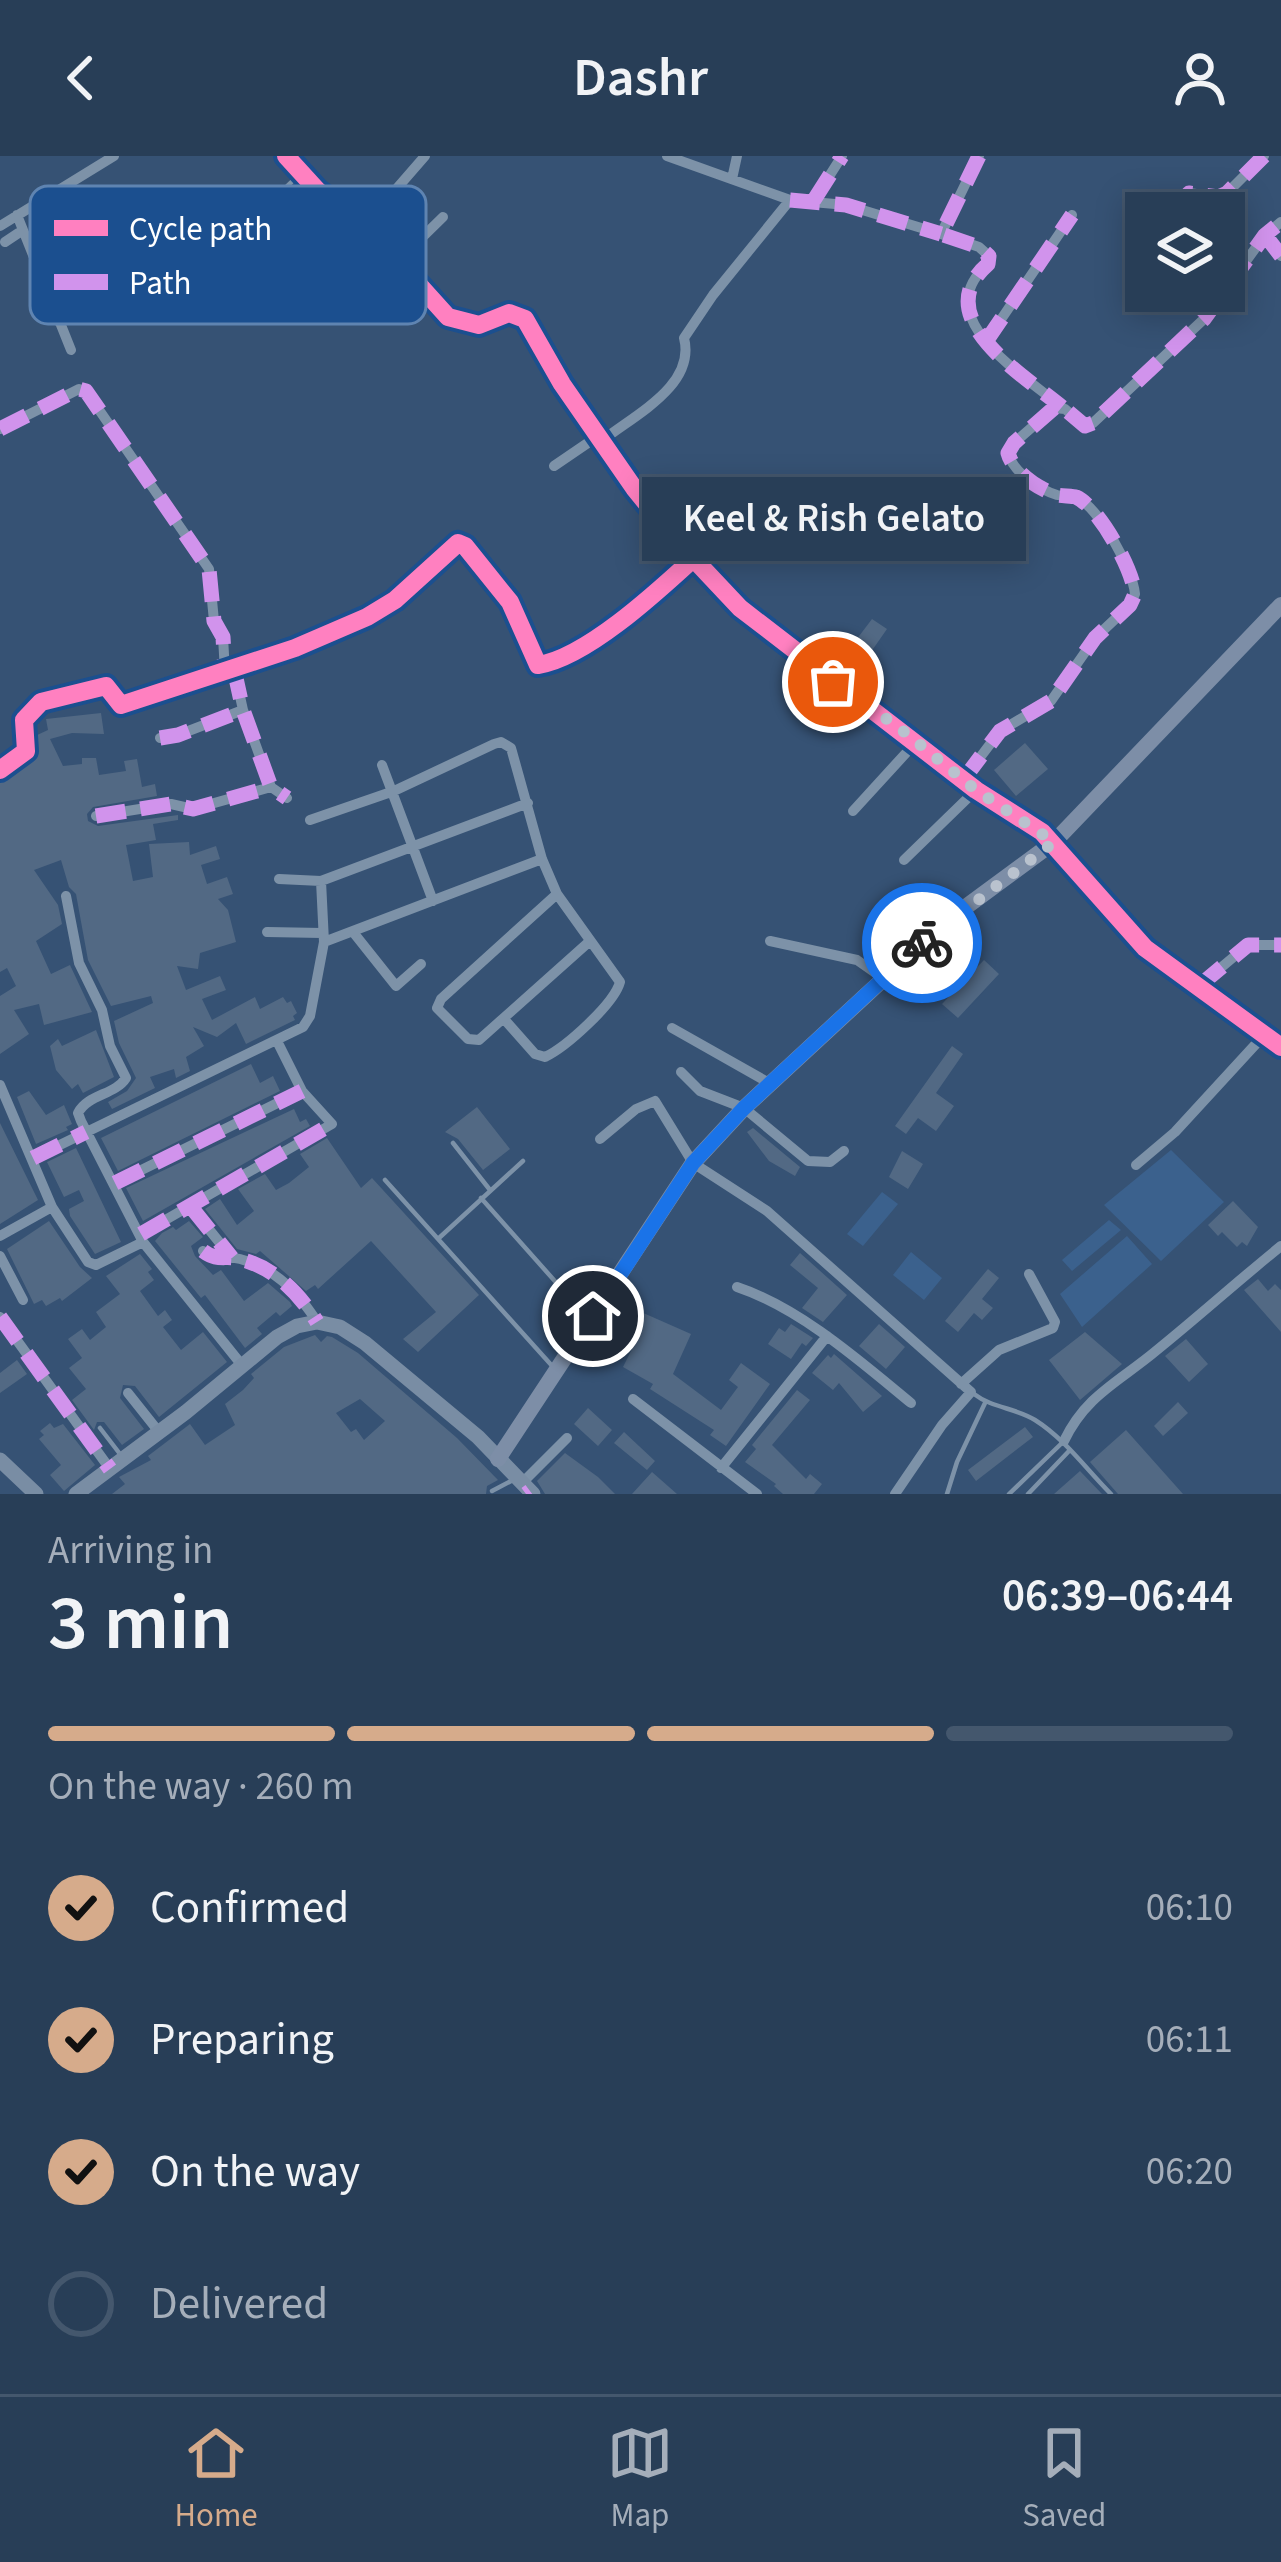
<!DOCTYPE html>
<html lang="en">
<head>
<meta charset="utf-8">
<style>
  :root { --surface:#283e57; --page:#30455d; --text:#f1f3f6; --muted:#a5aeba; --line:#44576d; --accent:#d6ab8b }
  body { margin:0; font-family:"Source Sans 3",sans-serif; background:var(--page); color:var(--text); height:100vh; display:flex; flex-direction:column; font-size:45px; white-space:nowrap }
  * { box-sizing:border-box; margin:0 }
  p { font-size:39px; color:var(--muted) }
  .icon { flex:none; width:66px; height:66px; fill:none; stroke:currentColor; stroke-width:2; stroke-linecap:round; stroke-linejoin:round }
  .map { position:relative; height:1338px; overflow:hidden }
  .side { display:flex; flex-direction:column; background:var(--surface); flex:1 }
  .side>* { flex:none }
  .buttons { position:absolute; left:1125px; top:36px; display:grid; gap:24px }
  .buttons a { display:grid; place-items:center; width:120px; height:120px; border-radius:0px; background:var(--surface); box-shadow:0 6px 30px #0003,0 0 0 3px var(--line); font-size:60px }
  .pin { position:absolute; display:grid; place-items:center; width:102px; height:102px; color:#fff; margin:-51px; border:6px solid #fff; border-radius:50%; box-shadow:0 3px 12px #0007 }
  .courier { position:absolute; display:grid; place-items:center; width:120px; height:120px; margin:-60px; border:9px solid #1a73e8; border-radius:50%; background:#fff; color:#222; box-shadow:0 3px 15px #0007 }
  .bubble { position:absolute; height:84px; border-radius:0px; background:var(--surface); box-shadow:0 6px 30px #0003,0 0 0 3px var(--line); font-size:39px; font-weight:600; line-height:84px; text-align:center }
  .overview em { font-style:normal; font-weight:600 }
  .overview div { display:flex; flex-direction:column-reverse }
  .overview { display:flex; align-items:center; justify-content:space-between; height:204px; padding:0 48px }
  h1 { font-size:78px; font-weight:600; line-height:90px }
  .bar { display:grid; grid-template-columns:repeat(4,1fr); gap:18px 12px; align-content:center; height:144px; padding:0 48px }
  .bar i { height:15px; border-radius:9px; background:var(--line) }
  .bar .selected { background:var(--accent) }
  .bar p { grid-column:span 4 }
  ol { padding:0 48px; list-style:none }
  li { display:flex; align-items:center; gap:36px; height:132px }
  li p { margin-inline-start:auto }
  li .icon { padding:12px; border-radius:50%; background:var(--accent); color:#111; stroke-width:4 }
  li:last-child { color:var(--muted) }
  li i { width:66px; height:66px; border:6px solid var(--line); border-radius:50% }
  header { display:flex; justify-content:space-between; align-items:center; height:156px; padding:0 48px; background:var(--surface); font-size:54px; font-weight:600 }
  .tabs { display:flex; justify-content:space-around; align-items:center; height:168px; border-top:3px solid var(--line); background:var(--surface); font-size:33px; color:var(--muted) }
  .tabs a { display:grid; justify-items:center; gap:6px }
  .tabs .selected { color:var(--accent) }
  .map>svg:first-child { display:block }
  .water { fill:#3b618d }
  .building { fill:#526984; fill-rule:evenodd }
  .lines { fill:none; stroke-linecap:round; stroke-linejoin:round }
  .service { stroke:#7d92a8; stroke-width:4.5 }
  .minor { stroke:#7d92a8; stroke-width:10 }
  .secondary { stroke:#798da4; stroke-width:15 }
  .primary { stroke:#7d8ea7; stroke-width:16 }
  .quiet { stroke:#d193ec; stroke-width:15; stroke-dasharray:30 15; stroke-linecap:butt }
  .cycleway-casing { stroke:#1b4f8f; stroke-width:26 }
  .cycleway { stroke:#ff80c0; stroke-width:18 }
  .done { stroke:#b9c2ce; stroke-width:12; stroke-dasharray:0 21.6 }
  .route { stroke:#1a73e8; stroke-width:15 }
  .key { fill:#1b4f8f; stroke:#5f84b1; stroke-width:3 }
  .key-label { font-size:33px; fill:#fff }
</style>
</head>
<body>
<header><svg class="icon" aria-label="back" viewBox="0 0 24 24"><path d="M15 5l-7 7 7 7"/></svg>Dashr<svg class="icon" aria-label="person" viewBox="0 0 24 24"><circle cx="12" cy="8" r="4"/><path d="M4 21q1-7 8-7t8 7"/></svg></header>
<div class="map">
<svg width="1281" height="1338" viewBox="0 0 1281 1338">
  <rect width="100%" height="100%" fill="#365274"/>
  <!-- water -->
  <path class="water" d="M1171 994 1224 1046 1161 1105 1104 1049Z
    M882 1036 898 1048 863 1090 847 1078Z
    M1109 1064 1121 1074 1072 1115 1062 1104Z
    M1127 1080 1152 1108 1082 1171 1060 1138Z
    M911 1096 942 1122 924 1144 893 1119Z"/>
  <!-- building -->
  <path class="building" d="M872 463 887 473 866 503 850 492Z
    M101 557 104 578 72 577 50 583 63 610 82 608V602H96L99 619 126 615 124 605 137 603 142 631 155 628 157 640 93 651 87 658 88 665 98 670 178 659V664L153 668 156 684 126 689 133 725 153 721 149 688 189 686 190 699 216 690 220 703 201 709 207 728 227 721 233 738 218 743 228 754 236 786 200 797 198 813 177 810 186 834 220 820 226 834 202 843 212 864 255 841 260 853 283 841 287 847 291 845 297 857 293 860 295 864 246 888 236 867 217 881 193 871 204 890 186 901 190 915 176 922 174 913 150 921 155 932 112 953 108 946 127 935 136 922 119 887 114 865 153 847 151 840 111 850 88 804 76 738 69 731 61 704 34 714 58 749 62 768 36 785 51 818 70 809 92 856 44 869 39 848 14 854 29 878 0 898V840L16 830 7 812 0 816V624L34 600 35 580 48 574 46 563Z
    M1025 587 1048 613 1016 640 994 614Z
    M984 804 999 818 958 862 942 848Z
    M96 874 114 921 83 937 78 928 72 933 56 914 50 890 58 883 62 890Z
    M952 890 963 898 936 937 954 950 936 975 918 962 906 978 895 970Z
    M251 908 260 927 273 920 280 935 118 1015 101 982Z
    M29 935 46 959 64 949 72 968 66 971 68 974 36 988 17 941Z
    M477 951 510 993 483 1014 458 983 445 976Z
    M294 953 300 966 306 963 310 970 143 1065 126 1032Z
    M0 967 38 1044 0 1068Z
    M753 972 800 1011 795 1020 769 1005 747 976Z
    M327 982 361 1032 372 1022 479 1139 418 1196 403 1183 436 1156 371 1085 318 1133 315 1129 306 1135 260 1095 256 1098 237 1093 205 1053 220 1043 237 1069 254 1055 238 1033 265 1018 276 1034 289 1027 309 1011 300 998Z
    M76 992 121 1086 95 1098 70 1060 69 1053 84 1045 79 1034 64 1041 47 1006Z
    M902 995 923 1008 908 1033 889 1021Z
    M1233 1045 1258 1071 1247 1090 1242 1086 1237 1091 1222 1076 1218 1080 1208 1069Z
    M49 1065 80 1111 92 1122 62 1145 60 1142 46 1150 42 1144 34 1148 7 1093Z
    M189 1065 203 1081 191 1090 195 1100 213 1119 221 1114 244 1145 268 1127 290 1146 292 1150 280 1160 276 1156 257 1172 262 1178 245 1192 205 1139 201 1142 155 1085 162 1077 173 1071 176 1074Z
    M800 1097 847 1139 823 1166 802 1152 818 1132 790 1109Z
    M140 1098 152 1113 148 1116 154 1124 140 1135 158 1160 165 1154 172 1164 163 1171 181 1194 203 1176 227 1206 159 1261 135 1230 123 1229 120 1242 144 1273 122 1289 104 1266H97L94 1274 72 1244 86 1233 69 1212 82 1202 68 1183 82 1173 90 1184 106 1171 96 1156 120 1138 106 1120Z
    M988 1113 999 1122 982 1143 993 1152 982 1164 974 1157 958 1176 945 1165Z
    M1258 1123 1268 1135 1275 1128 1281 1134V1176L1244 1134Z
    M632 1152 691 1178 673 1218 721 1254 738 1231 729 1224 741 1207 770 1228 726 1290 710 1279 714 1274 650 1233 653 1228 623 1211 632 1193 616 1186Z
    M791 1168 813 1182 806 1190 802 1187 791 1203 768 1188 779 1172 785 1176Z
    M879 1168 905 1191 886 1213 859 1190Z
    M1085 1176 1122 1208 1080 1244 1049 1204Z
    M315 1179 321 1186 327 1180 332 1181 358 1197 457 1282 498 1324 487 1330 486 1338H112L125 1328 119 1321 151 1304 148 1300 190 1268 205 1289 235 1269 225 1248 243 1234 254 1222 251 1218 284 1191ZM360 1243 385 1265 364 1284 356 1273 351 1276 336 1257Z
    M1186 1183 1208 1208 1189 1226 1165 1200Z
    M834 1198 882 1240 863 1256 839 1227 833 1234 812 1217 828 1199 831 1202Z
    M17 1204 27 1218 0 1237V1217Z
    M797 1234 810 1244 772 1289 806 1323 810 1318 822 1328 814 1338H783L774 1330 776 1328 745 1306 756 1293 752 1289Z
    M1178 1246 1188 1257 1163 1280 1154 1270Z
    M588 1252 612 1274 598 1290 574 1268Z
    M50 1267 54 1272 63 1268 95 1309 64 1335 50 1319 61 1309 39 1283 44 1279 40 1275Z
    M1025 1271 1033 1281 976 1325 968 1314Z
    M1126 1274 1183 1338H1118L1090 1306Z
    M624 1276 655 1305 647 1314 614 1287Z
    M565 1297 598 1321 615 1338H545L537 1325Z
    M1080 1315 1102 1338H1054Z
    M652 1316 677 1338H632Z"/>
  <g class="lines">
    <!-- service -->
    <path class="service" d="M196 117 301 17
      M453 987 490 1034
      M385 1024 554 1212
      M481 1042 577 1150
      M439 1082 523 1005
      M974 1238C992 1252 1016 1252 1035 1264 1065 1283 1086 1313 1111 1338
      M100 1272 120 1298
      M492 1335 513 1324
      M947 1338 957 1306 985 1247
      M1009 1338 1064 1285
      M1028 1338 1069 1295"/>
    <!-- minor -->
    <path class="minor" d="M286 0 318 35 365 69 448 161 479 169 509 157 525 163 562 228 634 332 676 384 740 452 976 634 1042 676 1145 792 1281 891
      M667 0 790 44 846 49 941 78
      M979 0 941 78 979 91 989 100 988 108C927 161 1022 218 1062 251
      M732 23 737 0
      M814 44 842 0
      M1171 57 1189 37 1218 41 1227 37 1264 0
      M17 59 71 194
      M1133 62 1146 73
      M365 69 425 0
      M0 70 114 0
      M1265 79 1281 100
      M5 86 23 74
      M397 106 443 61
      M40 116 88 80
      M59 166 121 118
      M985 187 1072 59
      M0 273 79 233 86 235 209 413 214 465 223 481 225 516
      M603 284C636 258 696 229 684 182L713 139 790 44
      M554 310 598 280
      M234 513 243 554 271 631 287 642
      M160 582 178 579 243 554
      M382 609 433 745
      M0 614 26 595 24 564 41 546 106 530 121 549 295 492 367 461 395 444 458 387 465 390 510 446 538 509C586 502 658 435 694 402
      M963 624 1000 575 1051 545 1095 482 1130 449 1135 438C1133 414 1099 351 1076 341 1073 340 1061 340 1057 339 1038 333 1013 316 1008 297L1014 287 1054 252 1065 253 1085 270 1093 267 1204 163 1265 79 1281 66
      M853 655 917 585
      M96 660 171 648 193 653 271 631
      M310 664 394 635 494 588 501 586 511 592 542 703 557 738 620 826C614 848 566 891 545 901L535 898 504 863
      M904 704 976 634
      M279 723 321 725 528 647
      M557 738 441 843 437 852 468 883 479 884 590 785
      M66 740 79 807 102 854 110 890 126 922C115 939 88 938 78 957L81 965 143 1086 241 1208
      M267 776 322 777
      M353 776 396 830 421 808
      M770 785 857 804 884 823
      M324 786 542 703
      M1199 830 1248 789H1281
      M672 872 771 928
      M681 916 700 935 744 952 808 1005 830 1006 844 995
      M0 929 52 1051 88 1106 96 1109 143 1086
      M600 983 636 953 655 945 693 1007 767 1055 971 1236 942 1269 895 1338
      M33 1002 303 871 310 860 324 786 321 725
      M1136 1009 1175 976 1266 877
      M115 1027 302 935
      M191 1051 232 1102
      M141 1078 332 968 302 935 277 885
      M0 1080 52 1051
      M203 1095C218 1106 224 1099 240 1103 275 1112 299 1137 317 1166
      M0 1100 23 1144
      M737 1131C800 1152 860 1205 911 1247
      M0 1161 110 1313
      M961 1228 999 1194 1053 1172 1055 1166 1029 1118
      M128 1237 159 1276
      M633 1243 757 1338
      M1064 1285C1086 1239 1119 1226 1157 1194 1199 1160 1239 1124 1281 1090
      M721 1312 827 1180
      M523 1326 567 1282"/>
    <!-- secondary -->
    <path class="secondary" d="M0 1304 36 1338
      M76 1338 186 1256 277 1181 297 1170 317 1166 340 1171 365 1187 478 1281 533 1338"/>
    <!-- primary -->
    <path class="primary" d="M498 1303 693 1007 744 952 944 767 1054 686 1281 449"/>
    <!-- quiet -->
    <path class="quiet" d="M979 0 941 78 979 91 989 100 988 108C927 161 1022 218 1062 251
      M790 44 846 49 941 78
      M814 44 842 0
      M1171 57 1189 37 1218 41 1227 37 1264 0
      M1133 62 1146 73
      M1265 79 1281 100
      M985 187 1072 59
      M0 273 79 233 86 235 209 413 214 465 223 481 225 516
      M234 513 243 554 271 631 287 642
      M160 582 178 579 243 554
      M963 624 1000 575 1051 545 1095 482 1130 449 1135 438C1133 414 1099 351 1076 341 1073 340 1061 340 1057 339 1038 333 1013 316 1008 297L1014 287 1054 252 1065 253 1085 270 1093 267 1204 163 1265 79 1281 66
      M96 660 171 648 193 653 271 631
      M1199 830 1248 789H1281
      M33 1002 86 976
      M115 1027 302 935
      M191 1051 232 1102
      M141 1078 332 968
      M203 1095C218 1106 224 1099 240 1103 275 1112 299 1137 317 1166
      M0 1161 110 1313
      M526 1338 530 1335"/>
    <defs>
      <path id="cycleway" d="M286 0 318 35 365 69 448 161 479 169 509 157 525 163 562 228 634 332 676 384 740 452 976 634 1042 676 1145 792 1281 891
        M0 614 26 595 24 564 41 546 106 530 121 549 295 492 367 461 395 444 458 387 465 390 510 446 538 509C586 502 658 435 694 402"/>
    </defs>
    <!-- cycleway casing -->
    <use href="#cycleway" class="cycleway-casing"/>
    <!-- cycleway -->
    <use href="#cycleway" class="cycleway"/>
  </g>
  <g class="lines">
    <!-- done -->
    <path class="done" d="M833 526 897 570 976 634 1054 686 922 787"/>
    <!-- route -->
    <path class="route" d="M593 1160 693 1007 744 952 922 787"/>
  </g>
  <!-- legend -->
  <rect x="30" y="30" width="396" height="138" rx="18" class="key"/>
  <rect x="54" y="64" width="54" height="16" fill="#ff80c0"/>
  <rect x="54" y="118" width="54" height="16" fill="#d193ec"/>
  <g class="key-label">
    <text x="129" y="84">Cycle path</text>
    <text x="129" y="138">Path</text>
  </g>
</svg>
<div class="buttons">
<a><svg class="icon" aria-label="layers" viewBox="0 0 24 24"><path d="M12 4l9 5-9 5-9-5zM3 14l9 5 9-5"/></svg></a>
</div>
<div class="pin" style="left:833px;top:526px;background:#ea580c"><svg class="icon" aria-label="bag" viewBox="0 0 24 24"><path d="M5 8h14l-1 12H6zM9 8a3 3 0 0 1 6 0"/></svg></div>
<div class="pin" style="left:593px;top:1160px;background:#1f2937"><svg class="icon" aria-label="home" viewBox="0 0 24 24"><path d="M3 11l9-7 9 7M6 9v11h12V9"/></svg></div>
<div class="courier" style="left:922px;top:787px"><svg class="icon" aria-label="bike" viewBox="0 0 24 24"><circle cx="6" cy="16" r="4"/><circle cx="18" cy="16" r="4"/><path d="M6 16l4-8h5l3 8M10 8l3 8H6M13 5h3"/></svg></div>
<div class="bubble" style="left:642px;top:321px;width:384px">Keel &amp; Rish Gelato</div>
</div>
<section class="side">
<div class="overview"><div><h1>3 min</h1><p>Arriving in</p></div><em>06:39–06:44</em></div>
<div class="bar"><i class="selected"></i><i class="selected"></i><i class="selected"></i><i></i><p>On the way · 260 m</p></div>
<ol>
<li><svg class="icon" aria-label="check" viewBox="0 0 24 24"><path d="M5 12l5 5 9-10"/></svg>Confirmed<p>06:10</p></li>
<li><svg class="icon" aria-label="check" viewBox="0 0 24 24"><path d="M5 12l5 5 9-10"/></svg>Preparing<p>06:11</p></li>
<li><svg class="icon" aria-label="check" viewBox="0 0 24 24"><path d="M5 12l5 5 9-10"/></svg>On the way<p>06:20</p></li>
<li><i></i>Delivered</li>
</ol>
</section>
<nav class="tabs">
<a class="selected"><svg class="icon" aria-label="home" viewBox="0 0 24 24"><path d="M3 11l9-7 9 7M6 9v11h12V9"/></svg>Home</a>
<a><svg class="icon" aria-label="map" viewBox="0 0 24 24"><path d="M3 6l6-2 6 2 6-2v14l-6 2-6-2-6 2zM9 4v14M15 6v14"/></svg>Map</a>
<a><svg class="icon" aria-label="saved" viewBox="0 0 24 24"><path d="M7 4h10v16l-5-4-5 4z"/></svg>Saved</a>
</nav>
</body>
</html>
